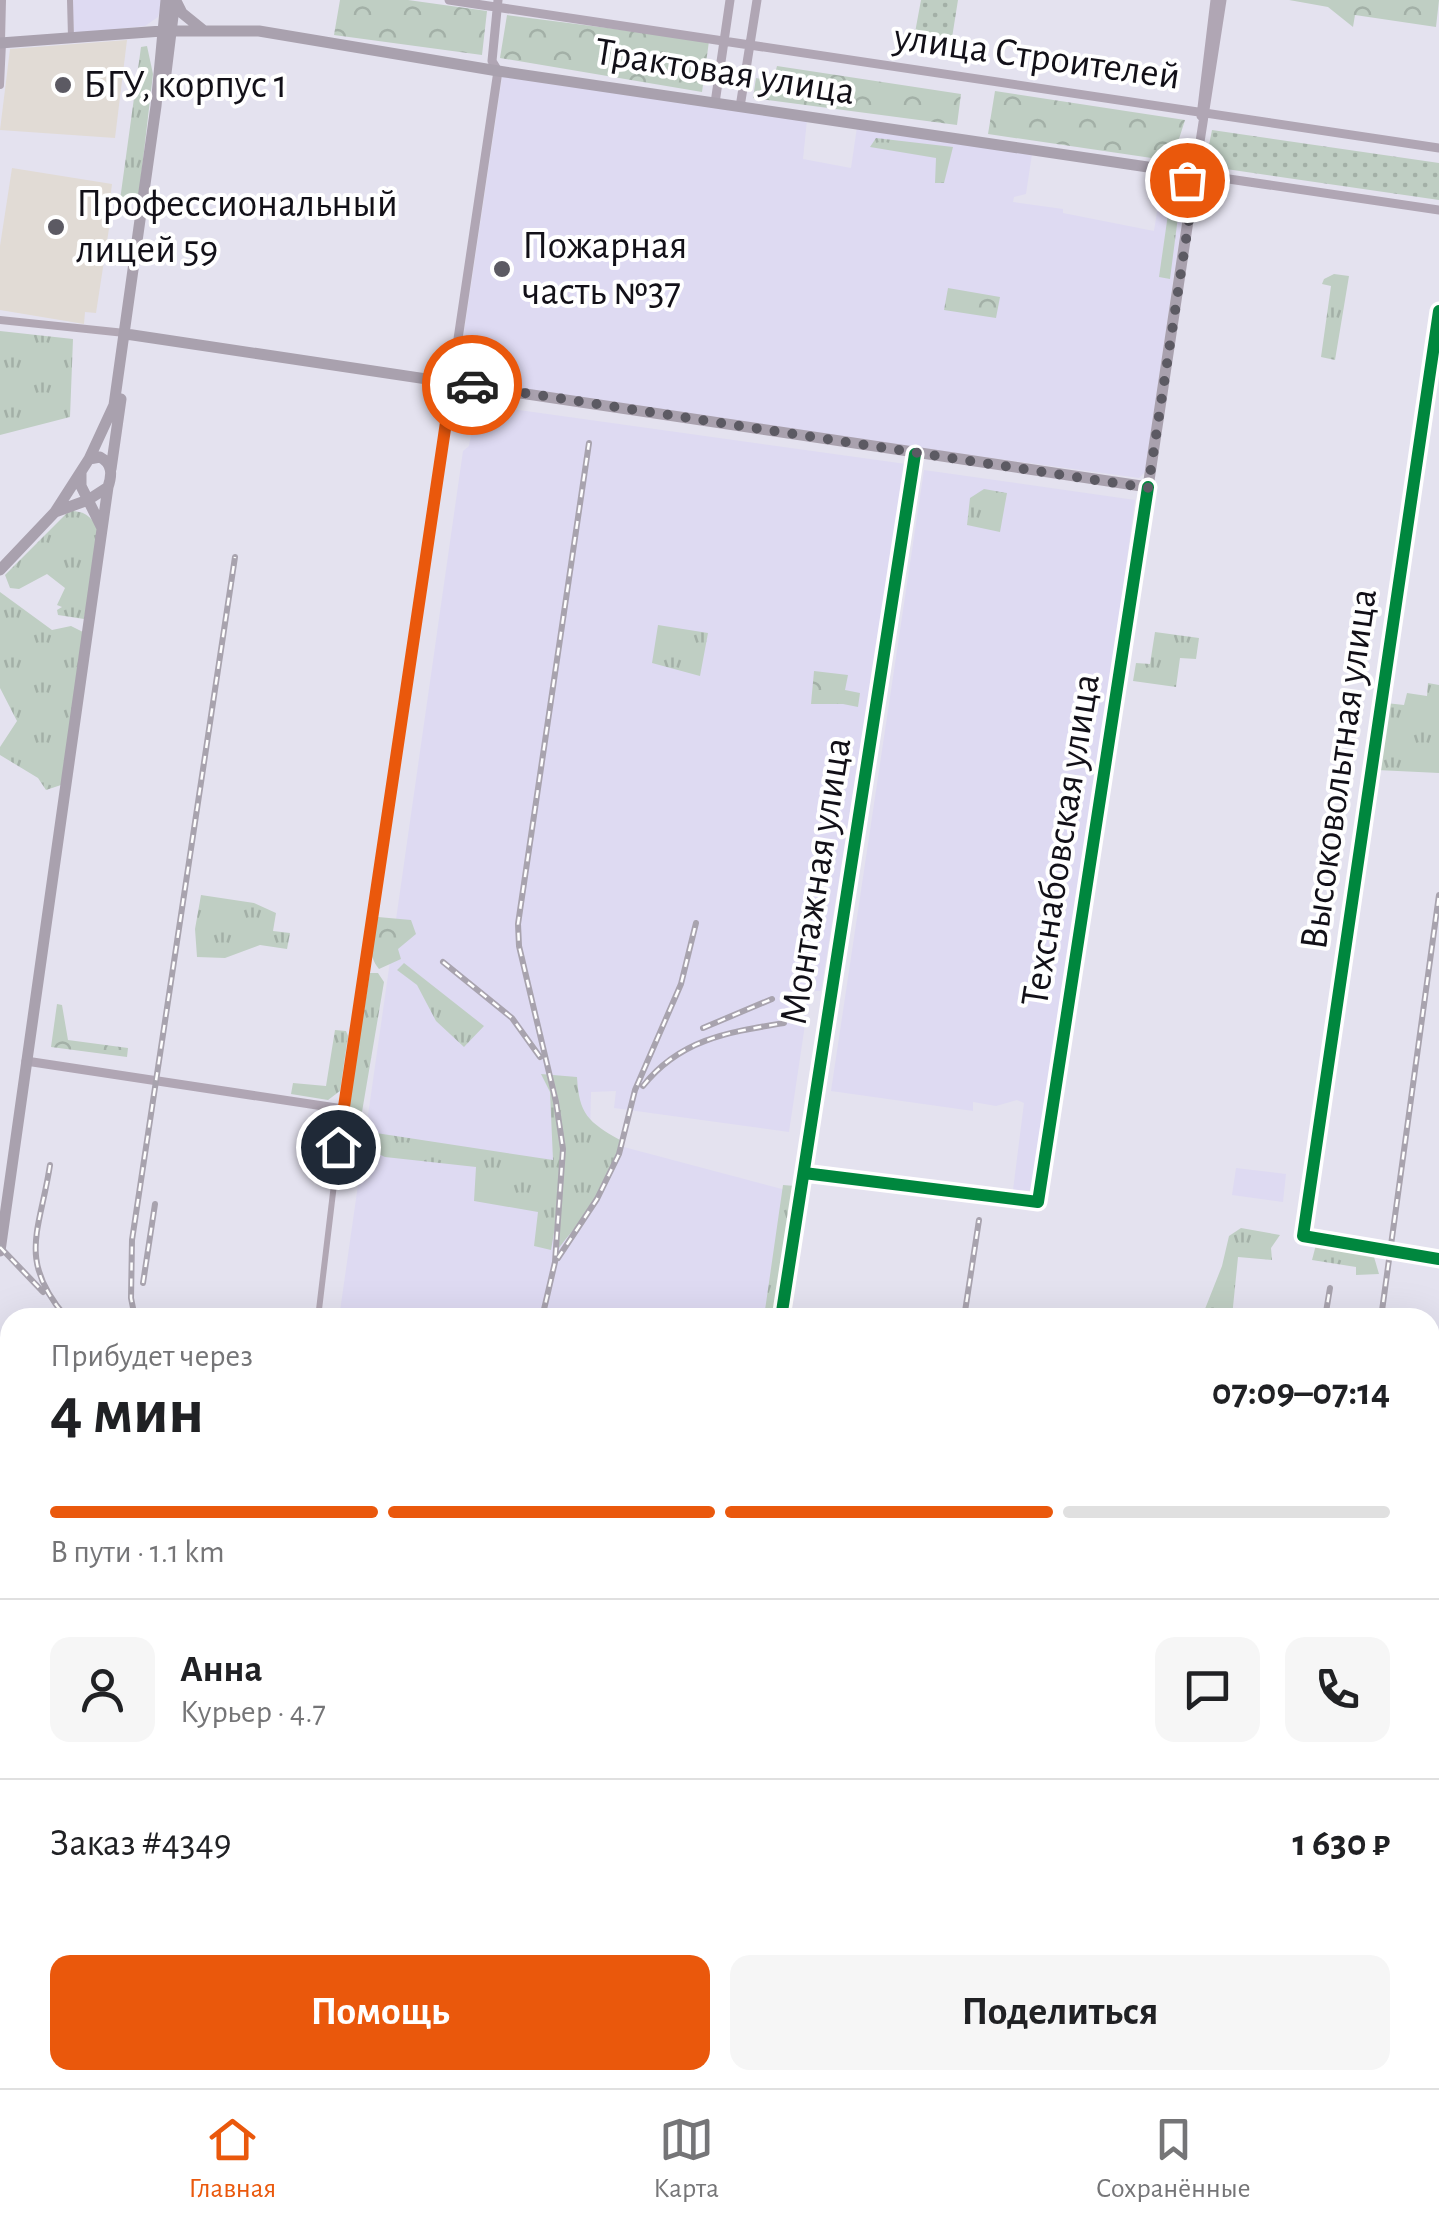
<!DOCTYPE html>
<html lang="ru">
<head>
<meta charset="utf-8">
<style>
  :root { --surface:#fff; --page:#f6f6f6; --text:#202124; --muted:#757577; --line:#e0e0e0; --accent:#ea580c }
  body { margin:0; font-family:"Alegreya Sans",sans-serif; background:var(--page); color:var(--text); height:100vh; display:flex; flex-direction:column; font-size:38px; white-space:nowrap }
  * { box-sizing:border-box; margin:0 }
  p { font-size:32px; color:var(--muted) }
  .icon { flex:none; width:55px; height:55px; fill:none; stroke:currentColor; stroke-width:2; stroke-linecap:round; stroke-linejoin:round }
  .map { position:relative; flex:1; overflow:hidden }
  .side { position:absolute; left:0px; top:1308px; width:1440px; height:782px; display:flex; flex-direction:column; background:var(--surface); border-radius:30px 30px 0 0; box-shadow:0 10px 40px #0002 }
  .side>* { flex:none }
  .pin { position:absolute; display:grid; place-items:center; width:85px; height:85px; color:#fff; margin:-42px; border:5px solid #fff; border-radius:50%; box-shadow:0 2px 10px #0007 }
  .courier { position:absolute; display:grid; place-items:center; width:100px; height:100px; margin:-50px; border:8px solid #ea580c; border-radius:50%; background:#fff; color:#222; box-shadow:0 2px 12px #0007 }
  .overview em { font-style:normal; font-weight:700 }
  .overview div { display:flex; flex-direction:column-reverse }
  .overview { display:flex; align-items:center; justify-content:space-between; height:170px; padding:0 50px }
  h1 { font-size:65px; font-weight:700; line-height:75px }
  .bar { display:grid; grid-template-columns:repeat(4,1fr); gap:15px 10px; align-content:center; height:120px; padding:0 50px }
  .bar i { height:12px; border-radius:8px; background:var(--line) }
  .bar .on { background:var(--accent) }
  .bar p { grid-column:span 4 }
  .line { display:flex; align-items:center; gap:25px; padding:0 50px; border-top:2px solid var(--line) }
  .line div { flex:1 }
  .round { display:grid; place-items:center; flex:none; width:105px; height:105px; border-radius:20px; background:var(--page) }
  .button { display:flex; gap:20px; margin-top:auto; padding:20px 50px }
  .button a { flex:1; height:115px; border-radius:20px; background:var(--accent); color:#fff; font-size:40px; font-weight:700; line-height:115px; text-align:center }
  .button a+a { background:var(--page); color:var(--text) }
  .tabs { display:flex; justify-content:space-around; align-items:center; height:140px; border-top:2px solid var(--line); background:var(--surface); font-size:28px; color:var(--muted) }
  .tabs a { display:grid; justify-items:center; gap:5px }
  .tabs .on { color:var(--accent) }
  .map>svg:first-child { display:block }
  .built { fill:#dedaf2 }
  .education { fill:#e1dbd5 }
  .grass { fill:url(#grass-tufts) }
  .forest { fill:url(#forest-crowns) }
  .park { fill:url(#park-dots) }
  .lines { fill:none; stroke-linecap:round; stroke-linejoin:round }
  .minor { stroke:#b1a7b4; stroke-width:6 }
  .tertiary { stroke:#b1a7b4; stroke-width:8 }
  .secondary { stroke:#b0a6b4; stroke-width:9 }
  .primary { stroke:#a9a1ae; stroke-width:11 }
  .rail-casing { stroke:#a8a3ae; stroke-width:6 }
  .rail { stroke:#fff; stroke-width:2.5; stroke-dasharray:8; stroke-linecap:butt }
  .cycleway-casing { stroke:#fff; stroke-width:19 }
  .cycleway { stroke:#00873e; stroke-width:12 }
  .done { stroke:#5c5a63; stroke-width:10; stroke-dasharray:0 18 }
  .route { stroke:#ea580c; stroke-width:12 }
  .poi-dot { fill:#5c5a63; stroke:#fff; stroke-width:4 }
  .labels { text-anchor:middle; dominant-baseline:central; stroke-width:8; stroke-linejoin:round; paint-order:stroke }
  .street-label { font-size:40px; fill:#121018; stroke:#fff }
  .poi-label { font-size:40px; fill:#121018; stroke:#fff; text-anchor:start }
</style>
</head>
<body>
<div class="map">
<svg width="1439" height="2088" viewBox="0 0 1439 2088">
  <defs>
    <pattern id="grass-tufts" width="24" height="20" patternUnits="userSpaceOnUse" patternTransform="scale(2.5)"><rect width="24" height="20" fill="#bfcec3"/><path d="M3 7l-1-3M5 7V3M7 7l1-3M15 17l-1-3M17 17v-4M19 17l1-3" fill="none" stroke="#a3b0a7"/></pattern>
    <pattern id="forest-crowns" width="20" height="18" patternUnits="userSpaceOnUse" patternTransform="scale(2.5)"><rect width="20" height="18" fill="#bfcec3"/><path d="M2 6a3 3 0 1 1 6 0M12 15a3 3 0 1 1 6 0" fill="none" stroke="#a3b0a7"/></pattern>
    <pattern id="park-dots" width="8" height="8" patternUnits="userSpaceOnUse" patternTransform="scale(2.5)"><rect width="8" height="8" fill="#bfcec3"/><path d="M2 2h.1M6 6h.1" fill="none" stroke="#a3b0a7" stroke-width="1.8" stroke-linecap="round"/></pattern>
  </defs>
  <rect width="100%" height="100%" fill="#e4e2ef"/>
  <!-- built -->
  <path class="built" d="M72 0H163L158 17 145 26 74 34Z
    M502 77 807 120 803 159 851 168 857 127 1032 154 1026 194 1014 197 1013 202 1063 209V213L1154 231 1163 174 1181 177 1187 187 1145 472 1139 478 755 426 461 380 458 372Z
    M469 403 906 464 821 991H810L789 1132 614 1108 616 1091 591 1092 590 1138 801 1194 780 1317 339 1318 463 451 469 446 472 429 466 424Z
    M924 470 1135 500 1041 1191 1013 1190 1024 1103 1017 1100 996 1106 973 1102V1111L831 1091Z
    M1236 1168 1286 1174 1283 1202 1232 1195Z"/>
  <!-- education -->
  <path class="education" d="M127 40 115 138 0 130 10 49Z
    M12 168 112 184 109 208 112 209 96 313 85 312 84 324 0 310V246Z"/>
  <!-- grass -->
  <path class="grass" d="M147 46 153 74 138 203 120 200 141 47Z
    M876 138 953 147 944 183H935L936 158 870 147Z
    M1173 179 1179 180 1182 186 1170 279 1159 277Z
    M1334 274 1349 276 1335 360 1321 357 1331 286 1322 284 1324 279Z
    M0 331 73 339 70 417 0 435Z
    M984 489 1007 493 1000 532 967 525 970 498Z
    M69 511C87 511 91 517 100 532L84 619 58 615 57 610 62 607 57 605 65 588 47 574 19 589 10 588 5 575Z
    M0 592 52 630 71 626 85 633 64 784 46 790 38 778 0 755V747L17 721 0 688Z
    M658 625 708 633 700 676 652 663Z
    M1155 632 1199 638 1196 659 1180 658 1176 687 1133 681 1136 663 1150 664Z
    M1428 683 1439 685V773L1377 770 1386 703 1404 705 1407 693 1427 696Z
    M201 895 254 903 276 913 273 931 290 933 287 949 260 945 225 958 197 957 195 929Z
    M404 963 484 1026 464 1047 436 1021 417 985 397 970Z
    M370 973H378L384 982 362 1112 363 1131 553 1160 550 1092 541 1074 577 1077C579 1114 588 1122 620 1140 621 1181 580 1219 556 1252L555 1227 551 1250 534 1246 538 1212 474 1201 476 1167 385 1157 363 1147 353 1163 339 1160Z
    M335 1030 346 1031 348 1036 340 1091 328 1100 291 1094 293 1083 326 1086Z
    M783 1185 795 1186 777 1317H764Z
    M1241 1228 1280 1235 1271 1248 1272 1260 1238 1257 1232 1317H1211L1203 1314 1222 1266 1229 1236Z
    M1317 1241 1372 1250 1379 1274 1356 1275V1267L1312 1260Z
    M1430 1733 1439 1734V2088H972L981 2080H1430Z
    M77 2080H298V2088H76Z"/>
  <!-- forest -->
  <path class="forest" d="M340 0H408L487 11 482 55 334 35Z
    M1289 0H1439L1436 27 1355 15 1353 27 1328 7Z
    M507 15 709 41 702 92 500 58Z
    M777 66 961 94 957 125 753 98 756 78 773 81Z
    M995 91 1185 120 1172 161 988 134Z
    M948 288 1000 297 996 318 944 310Z
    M814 671 848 675 845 690 860 693 858 707 843 704H811Z
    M378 917 411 920 416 934 398 949 401 959 379 969C367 955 368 933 378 917Z
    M57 1004 62 1005 68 1040 128 1048 127 1057 51 1047Z"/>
  <!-- park -->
  <path class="park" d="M921 0H958L951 44 914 38Z
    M1212 130 1439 163V200L1226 169 1207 155Z"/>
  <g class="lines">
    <!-- minor -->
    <path class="minor" d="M70 0 71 37
      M2 41 3 0
      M1303 1236 1439 1259
      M318 1318 343 1109
      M781 1318 804 1173"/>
    <!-- tertiary -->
    <path class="tertiary" d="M0 85 2 43
      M0 320 125 333
      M915 454 804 1173 1038 1202 1148 487
      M1303 1236 1439 311"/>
    <!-- secondary -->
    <path class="secondary" d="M449 0 1439 148
      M1222 0 1195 174 1439 210
      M715 103 730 0
      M740 107 757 0
      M1201 116 1215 0
      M1170 170 1197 151
      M1193 199 1204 184 1221 177 1199 150
      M26 1061 343 1109 498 71 492 61 498 0"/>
    <!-- primary -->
    <path class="primary" d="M176 1 182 13 203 30
      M0 43 162 31H259L498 71 1195 174 1148 487 126 334
      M164 89 175 0
      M111 469 121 399
      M81 473V486L88 500 108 487C112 475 113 464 100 457L89 459
      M55 512 88 500 102 528
      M0 570 55 512 89 459 114 405 156 106 166 0
      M0 1251 108 487
      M0 1840 10 1841
      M797 2088 798 2080"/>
    <defs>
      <path id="rail" d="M443 962 512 1018 540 1057
        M703 1028 772 999
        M643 1086C680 1039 729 1032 784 1023
        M50 1165C40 1231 17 1259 65 1316
        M0 1247 43 1292
        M558 1258 597 1199 619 1154 635 1090 681 984 696 923
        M143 1283 155 1204
        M135 1318 131 1298 132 1240 235 557
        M542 1318 555 1262 563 1149 556 1102 519 946 518 924 589 443
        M964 1318 979 1220
        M1325 1318 1330 1288
        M1381 1318 1439 895
        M0 1478 10 1480
        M1430 1487 1439 1483
        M1430 1563 1439 1555
        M1430 1767 1439 1769
        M889 2088 893 2080"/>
    </defs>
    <!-- rail casing -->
    <use href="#rail" class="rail-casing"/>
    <!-- rail -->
    <use href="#rail" class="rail"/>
    <defs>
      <path id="cycleway" d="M1439 311 1303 1236 1439 1259
        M804 1173 1038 1202 1148 487
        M781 1318 915 454"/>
    </defs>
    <!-- cycleway casing -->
    <use href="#cycleway" class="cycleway-casing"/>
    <!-- cycleway -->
    <use href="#cycleway" class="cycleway"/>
  </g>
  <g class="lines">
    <!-- done -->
    <path class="done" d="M472 385 1148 488 1192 200 1187 180"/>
    <!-- route -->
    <path class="route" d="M338 1147 452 382 472 385"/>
  </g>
  <!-- markers -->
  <g class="poi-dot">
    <circle cx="63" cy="85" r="10"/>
    <circle cx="56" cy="227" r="10"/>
    <circle cx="502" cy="269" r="10"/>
  </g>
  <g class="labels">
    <!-- street labels -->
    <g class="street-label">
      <text transform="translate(1037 57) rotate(8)">улица Строителей</text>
      <text transform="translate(725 72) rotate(9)">Трактовая улица</text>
      <text transform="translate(1339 769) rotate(-82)">Высоковольтная улица</text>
      <text transform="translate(1061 840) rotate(-81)">Техснабовская улица</text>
      <text transform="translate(816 881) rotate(-81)">Монтажная улица</text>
    </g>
    <!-- poi labels -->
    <g class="poi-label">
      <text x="83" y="85">БГУ, корпус 1</text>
      <text x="76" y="204">Профессиональный<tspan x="76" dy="46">лицей 59</tspan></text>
      <text x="522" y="246">Пожарная<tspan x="522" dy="46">часть №37</tspan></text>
    </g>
  </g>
</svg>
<div class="pin" style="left:1187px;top:180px;background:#ea580c"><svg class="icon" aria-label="bag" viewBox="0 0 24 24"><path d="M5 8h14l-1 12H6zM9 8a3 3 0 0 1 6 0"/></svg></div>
<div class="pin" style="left:338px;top:1147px;background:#1f2937"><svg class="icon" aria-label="home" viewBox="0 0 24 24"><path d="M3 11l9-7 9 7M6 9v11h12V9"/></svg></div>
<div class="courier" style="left:472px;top:385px"><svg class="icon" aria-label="car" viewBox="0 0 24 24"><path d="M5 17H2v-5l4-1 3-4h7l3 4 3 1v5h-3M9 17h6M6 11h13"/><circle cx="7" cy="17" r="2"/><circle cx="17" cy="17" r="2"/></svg></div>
<section class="side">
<div class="overview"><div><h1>4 мин</h1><p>Прибудет через</p></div><em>07:09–07:14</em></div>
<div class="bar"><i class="on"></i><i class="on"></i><i class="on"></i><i></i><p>В пути · 1.1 km</p></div>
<div class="line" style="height:180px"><a class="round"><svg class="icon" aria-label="person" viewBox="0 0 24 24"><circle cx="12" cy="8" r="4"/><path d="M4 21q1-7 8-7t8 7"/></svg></a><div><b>Анна</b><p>Курьер · 4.7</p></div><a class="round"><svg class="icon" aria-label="chat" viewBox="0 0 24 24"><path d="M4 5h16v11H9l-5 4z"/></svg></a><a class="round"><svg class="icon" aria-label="phone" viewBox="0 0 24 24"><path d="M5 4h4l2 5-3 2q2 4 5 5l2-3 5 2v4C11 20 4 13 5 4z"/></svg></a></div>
<div class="line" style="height:130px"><div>Заказ #4349</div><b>1 630 ₽</b></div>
<div class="button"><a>Помощь</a><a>Поделиться</a></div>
</section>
</div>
<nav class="tabs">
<a class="on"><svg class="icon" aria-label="home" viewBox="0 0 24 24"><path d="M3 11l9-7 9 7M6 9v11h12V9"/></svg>Главная</a>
<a><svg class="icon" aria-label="map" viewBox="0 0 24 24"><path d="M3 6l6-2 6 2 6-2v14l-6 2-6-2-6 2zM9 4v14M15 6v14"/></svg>Карта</a>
<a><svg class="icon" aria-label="saved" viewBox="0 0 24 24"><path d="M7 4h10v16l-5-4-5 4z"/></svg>Сохранённые</a>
</nav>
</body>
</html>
